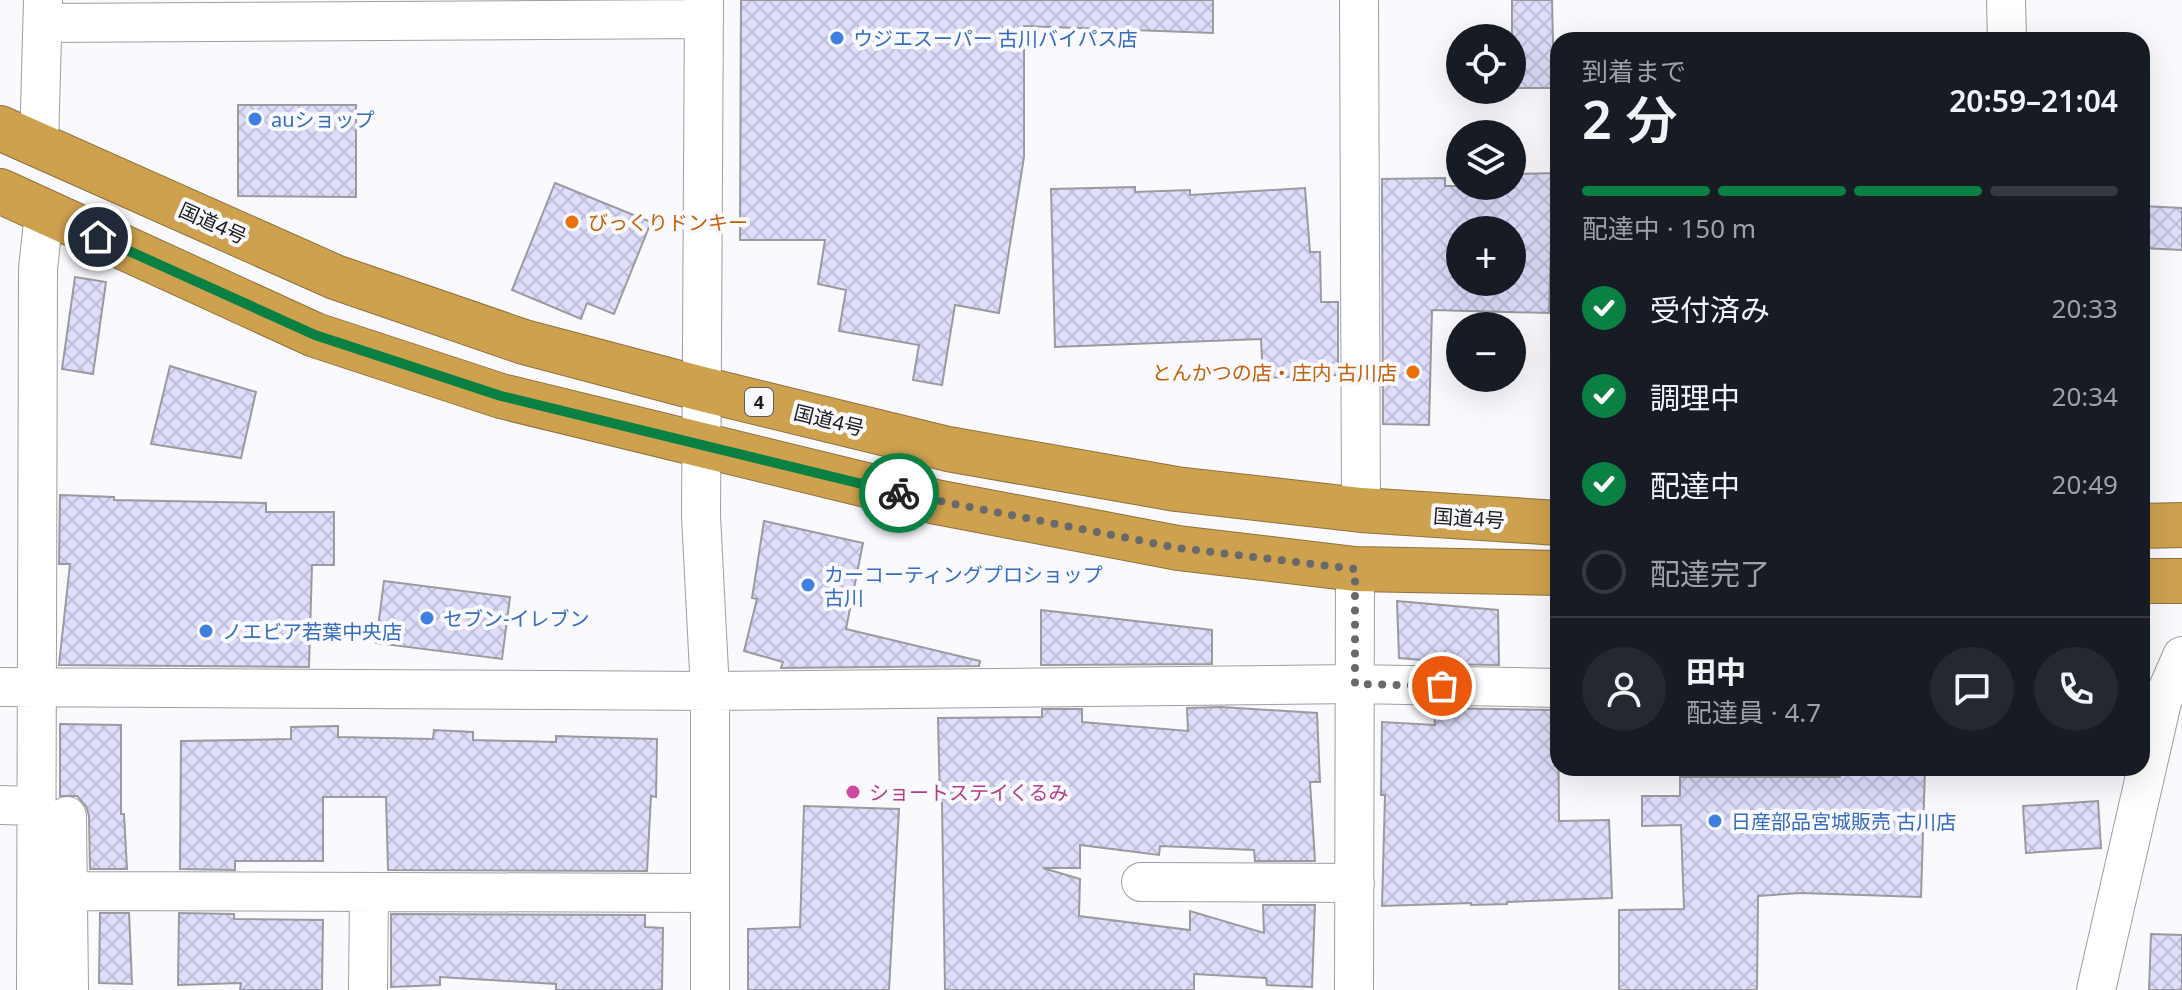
<!DOCTYPE html>
<html lang="ja">
<head>
<meta charset="utf-8">
<style>
  :root { --surface:#171b24; --page:#242831; --text:#f1f3f6; --muted:#9ea1a6; --line:#363941; --accent:#0b8043 }
  body { margin:0; font-family:"Noto Sans","Noto Sans JP",sans-serif; background:var(--page); color:var(--text); height:100vh; display:flex; flex-direction:column; font-size:30px; white-space:nowrap }
  * { box-sizing:border-box; margin:0 }
  p { font-size:26px; color:var(--muted) }
  .icon { flex:none; width:44px; height:44px; fill:none; stroke:currentColor; stroke-width:2; stroke-linecap:round; stroke-linejoin:round }
  .map { position:relative; flex:1; overflow:hidden }
  .sheet { position:absolute; left:1550px; top:32px; width:600px; height:744px; display:flex; flex-direction:column; background:var(--surface); border-radius:24px; box-shadow:0 8px 32px #0002 }
  .sheet>* { flex:none }
  .fabs { position:absolute; left:1446px; top:24px; display:grid; gap:16px }
  .fabs a { display:grid; place-items:center; width:80px; height:80px; border-radius:50%; background:var(--surface); box-shadow:0 8px 32px #0002; font-size:40px }
  .pin { position:absolute; display:grid; place-items:center; width:68px; height:68px; color:#fff; margin:-34px; border:4px solid #fff; border-radius:50%; box-shadow:0 2px 8px #0007 }
  .courier { position:absolute; display:grid; place-items:center; width:80px; height:80px; margin:-40px; border:6px solid #0b8043; border-radius:50%; background:#fff; color:#222; box-shadow:0 2px 10px #0007 }
  .headline em { font-style:normal; font-weight:600 }
  .headline div { display:flex; flex-direction:column-reverse }
  .headline { display:flex; align-items:center; justify-content:space-between; height:136px; padding:0 32px }
  h1 { font-size:52px; font-weight:600; line-height:60px }
  .bar { display:grid; grid-template-columns:repeat(4,1fr); gap:12px 8px; align-content:center; height:96px; padding:0 32px }
  .bar i { height:10px; border-radius:6px; background:var(--line) }
  .bar .on { background:var(--accent) }
  .bar p { grid-column:span 4 }
  .line { display:flex; align-items:center; gap:20px; padding:0 32px; border-top:2px solid var(--line) }
  .line div { flex:1 }
  .round { display:grid; place-items:center; flex:none; width:84px; height:84px; border-radius:42px; background:var(--page) }
  ol { padding:0 32px; list-style:none }
  li { display:flex; align-items:center; gap:24px; height:88px }
  li p { margin-inline-start:auto }
  li .icon { padding:8px; border-radius:50%; background:var(--accent); color:#fff; stroke-width:4 }
  li:last-child { color:var(--muted) }
  li i { width:44px; height:44px; border:4px solid var(--line); border-radius:50% }
  .map>svg:first-child { display:block }
  .building { fill:url(#building-cross-hatch); stroke:#9a9a9f; stroke-width:2; fill-rule:evenodd }
  .lines { fill:none; stroke-linecap:round; stroke-linejoin:round }
  .street-casing { stroke:#9e9ea3; stroke-width:40 }
  .highway-casing { stroke:#8f723c; stroke-width:46 }
  .street { stroke:#fff; stroke-width:38 }
  .highway { stroke:#cea14e; stroke-width:44 }
  .done { stroke:#68696b; stroke-width:8; stroke-dasharray:0 14.4 }
  .route { stroke:#0b8043; stroke-width:10 }
  .shop-dot { fill:#3f7fe0; stroke:#f9f9fe; stroke-width:3 }
  .food-dot { fill:#e8710a; stroke:#f9f9fe; stroke-width:3 }
  .hotel-dot { fill:#d1479c; stroke:#f9f9fe; stroke-width:3 }
  .labels { text-anchor:middle; dominant-baseline:central; stroke-width:8; stroke-linejoin:round; paint-order:stroke }
  .shield { fill:#f9f9fe; stroke:#5d5e60; stroke-width:2 }
  .shield-label { font-size:18px; font-weight:bold; fill:#1a1b1c }
  .shop-label { font-size:20px; fill:#366cbe; stroke:#f9f9fe; text-anchor:start }
  .food-label { font-size:20px; fill:#c56008; stroke:#f9f9fe; text-anchor:start }
  .street-label { font-size:20px; fill:#1a1b1c; stroke:#f9f9fe }
  .hotel-label { font-size:20px; fill:#b23c85; stroke:#f9f9fe; text-anchor:start }
</style>
</head>
<body>
<div class="map">
<svg width="2182" height="990" viewBox="0 0 2182 990">
  <defs>
    <pattern id="building-cross-hatch" width="8" height="8" patternUnits="userSpaceOnUse" patternTransform="scale(2)"><rect width="8" height="8" fill="#dedefc"/><path d="M0 0l8 8M0 8l8-8" fill="none" stroke="#bebed7"/></pattern>
  </defs>
  <rect width="100%" height="100%" fill="#f9f9fe"/>
  <!-- building -->
  <path class="building" d="M741 0H1213V33L1024 26V157L999 313 955 305 942 385 913 380 919 345 839 331 846 290 818 284 825 240H740Z
    M1512 0H1552L1554 88H1512Z
    M238 105H356V197L238 196Z
    M1558 173V239L1551 240 1549 313 1432 310 1429 425 1383 424 1382 179 1445 178V186H1512V174ZM1460 230H1512V282H1460Z
    M555 183 651 222 614 314 587 303 581 319 512 290Z
    M1135 187V192L1190 190V195L1305 188 1310 252H1320L1321 302H1338V375L1263 378 1261 339 1055 347 1051 189Z
    M2142 206 2182 208V250L2142 248Z
    M75 277 106 282 93 374 62 369Z
    M170 366 256 392 241 458 151 444Z
    M60 495 114 497V500L266 503V512H334V565H312L309 667 59 665 70 564H59Z
    M764 521 863 543 846 629 980 661 979 666 781 668 783 662 744 651 757 599 752 598Z
    M384 581 510 597 502 659 376 643Z
    M1397 601 1498 610 1499 665 1433 664V661L1399 658Z
    M1041 610 1212 630V664L1041 665Z
    M1221 707 1317 713 1320 782H1310L1315 861H1255L1254 850 1160 846 1159 855 1080 845V868H1043L1080 879 1079 916 1190 930V911L1264 933 1263 905H1315L1312 987 1267 985 1266 978 1194 974V990H945L942 803H940L938 718 1042 717V709H1082V722L1188 731 1187 708Z
    M1434 708 1558 710 1559 821 1609 820 1612 898 1507 902V904L1471 905V903L1382 906 1385 795H1381L1382 722 1435 725Z
    M60 724 121 725V814H124L127 869H90L89 816 86 806 77 796H60Z
    M338 726V737L433 739 434 730 473 732V740L556 742V736L657 739 656 797 651 796 647 871 388 870 386 797H323V861H235V870L180 869 181 741 291 739V727Z
    M1840 768H1925L1921 897 1801 893 1758 896 1757 990H1619V910L1684 909 1681 825 1642 826V796H1680V777H1840Z
    M2098 801 2101 848 2026 853 2023 806Z
    M804 806 899 809 889 990H748V929L800 927Z
    M100 913H129L132 984 99 983Z
    M179 913 234 914V919L323 920 322 990H240L241 983 178 985Z
    M391 914 645 915V927L663 928 662 990H556V984L440 977V985L391 987Z
    M2151 934 2182 935V990H2149Z"/>
  <g class="lines">
    <defs>
      <path id="street" d="M704 0 701 516 710 691V990
        M1359 0 1361 510
        M2006 0 2007 40
        M44 23 704 19
        M39 146 43 0
        M0 687 710 691 1355 684 1558 688
        M0 805 35 806
        M67 816 69 990
        M1141 882 1355 883
        M67 891 710 893
        M36 990 38 269 44 213
        M368 990 369 892
        M1354 990 1355 569
        M2096 990 2162 702 2182 656"/>
      <path id="highway" d="M0 128 335 277 524 342 702 389 948 449 1176 489 1361 510 1558 523
        M0 191 315 335 501 396 936 502 1178 548 1355 569 1558 573
        M2142 526 2182 525
        M2142 581H2182"/>
    </defs>
    <!-- street casing -->
    <use href="#street" class="street-casing"/>
    <!-- highway casing -->
    <use href="#highway" class="highway-casing"/>
    <!-- street -->
    <use href="#street" class="street"/>
    <!-- highway -->
    <use href="#highway" class="highway"/>
  </g>
  <g class="lines">
    <!-- done -->
    <path class="done" d="M899 493 1178 548 1355 569V684L1442 686"/>
    <!-- route -->
    <path class="route" d="M98 237 315 335 501 396 899 493"/>
  </g>
  <!-- markers -->
  <g class="shop-dot">
    <circle cx="837" cy="38" r="8"/>
    <circle cx="255" cy="119" r="8"/>
    <circle cx="808" cy="585" r="8"/>
    <circle cx="427" cy="618" r="8"/>
    <circle cx="206" cy="631" r="8"/>
    <circle cx="1715" cy="821" r="8"/>
  </g>
  <g class="food-dot">
    <circle cx="572" cy="222" r="8"/>
    <circle cx="1413" cy="372" r="8"/>
  </g>
  <circle class="hotel-dot" cx="853" cy="792" r="8"/>
  <g class="labels">
    <!-- shield labels -->
    <rect class="shield" x="745" y="388" width="28" height="28" rx="6"/>
    <g class="shield-label">
      <text x="759" y="402">4</text>
    </g>
    <!-- shop labels -->
    <g class="shop-label">
      <text x="853" y="38">ウジエスーパー 古川バイパス店</text>
      <text x="271" y="119">auショップ</text>
      <text x="824" y="574">カーコーティングプロショップ<tspan x="824" dy="23">古川</tspan></text>
      <text x="443" y="618">セブン-イレブン</text>
      <text x="222" y="631">ノエビア若葉中央店</text>
      <text x="1731" y="821">日産部品宮城販売 古川店</text>
    </g>
    <!-- food labels -->
    <g class="food-label">
      <text x="588" y="222">びっくりドンキー</text>
      <text x="1397" y="372" text-anchor="end">とんかつの店・庄内 古川店</text>
    </g>
    <!-- street labels -->
    <g class="street-label">
      <text transform="translate(213 223) rotate(24)">国道4号</text>
      <text transform="translate(829 420) rotate(14)">国道4号</text>
      <text transform="translate(1469 518) rotate(4)">国道4号</text>
    </g>
    <!-- hotel labels -->
    <g class="hotel-label">
      <text x="869" y="792">ショートステイくるみ</text>
    </g>
  </g>
</svg>
<div class="fabs">
<a><svg class="icon" aria-label="locate" viewBox="0 0 24 24"><circle cx="12" cy="12" r="6"/><path d="M12 2v4M12 18v4M2 12h4M18 12h4"/></svg></a>
<a><svg class="icon" aria-label="layers" viewBox="0 0 24 24"><path d="M12 4l9 5-9 5-9-5zM3 14l9 5 9-5"/></svg></a>
<a>+</a>
<a>−</a>
</div>
<div class="pin" style="left:1442px;top:686px;background:#ea580c"><svg class="icon" aria-label="bag" viewBox="0 0 24 24"><path d="M5 8h14l-1 12H6zM9 8a3 3 0 0 1 6 0"/></svg></div>
<div class="pin" style="left:98px;top:237px;background:#1f2937"><svg class="icon" aria-label="home" viewBox="0 0 24 24"><path d="M3 11l9-7 9 7M6 9v11h12V9"/></svg></div>
<div class="courier" style="left:899px;top:493px"><svg class="icon" aria-label="bike" viewBox="0 0 24 24"><circle cx="6" cy="16" r="4"/><circle cx="18" cy="16" r="4"/><path d="M6 16l4-8h5l3 8M10 8l3 8H6M13 5h3"/></svg></div>
<section class="sheet">
<div class="headline"><div><h1>2 分</h1><p>到着まで</p></div><em>20:59–21:04</em></div>
<div class="bar"><i class="on"></i><i class="on"></i><i class="on"></i><i></i><p>配達中 · 150 m</p></div>
<ol>
<li><svg class="icon" aria-label="check" viewBox="0 0 24 24"><path d="M5 12l5 5 9-10"/></svg>受付済み<p>20:33</p></li>
<li><svg class="icon" aria-label="check" viewBox="0 0 24 24"><path d="M5 12l5 5 9-10"/></svg>調理中<p>20:34</p></li>
<li><svg class="icon" aria-label="check" viewBox="0 0 24 24"><path d="M5 12l5 5 9-10"/></svg>配達中<p>20:49</p></li>
<li><i></i>配達完了</li>
</ol>
<div class="line" style="height:144px"><a class="round"><svg class="icon" aria-label="person" viewBox="0 0 24 24"><circle cx="12" cy="8" r="4"/><path d="M4 21q1-7 8-7t8 7"/></svg></a><div><b>田中</b><p>配達員 · 4.7</p></div><a class="round"><svg class="icon" aria-label="chat" viewBox="0 0 24 24"><path d="M4 5h16v11H9l-5 4z"/></svg></a><a class="round"><svg class="icon" aria-label="phone" viewBox="0 0 24 24"><path d="M5 4h4l2 5-3 2q2 4 5 5l2-3 5 2v4C11 20 4 13 5 4z"/></svg></a></div>
</section>
</div>
</body>
</html>
